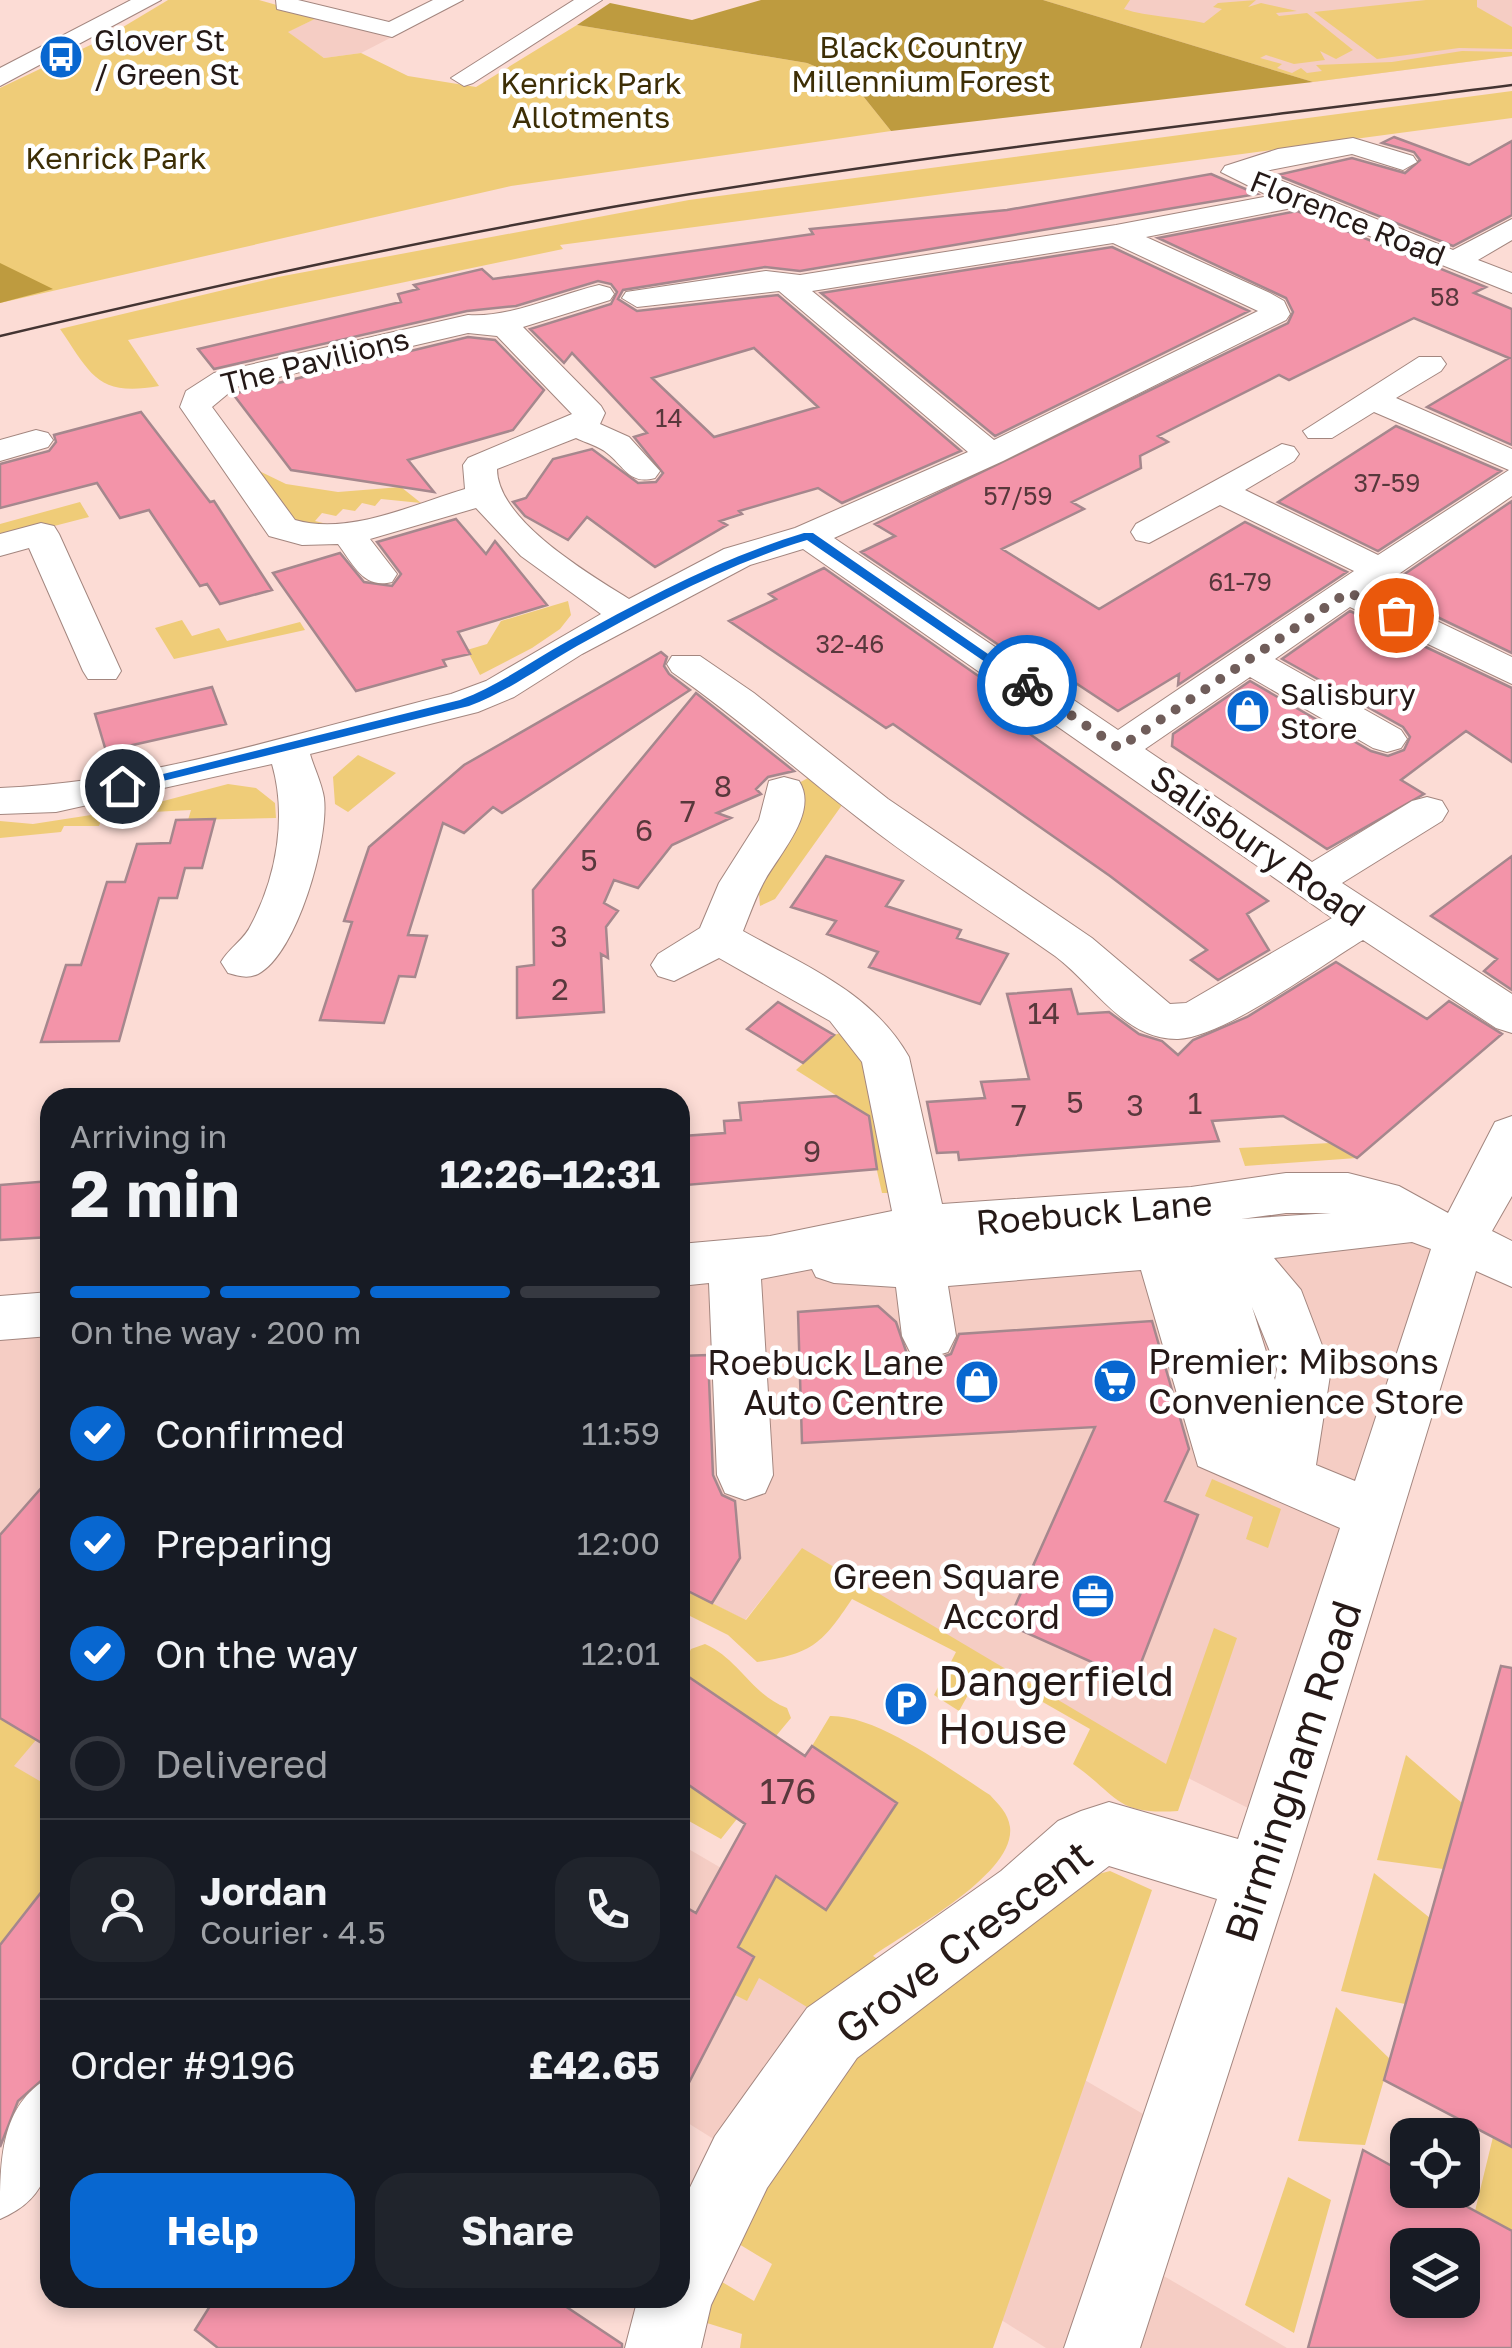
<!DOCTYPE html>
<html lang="en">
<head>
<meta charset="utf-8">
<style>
  :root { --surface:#171b24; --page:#20242c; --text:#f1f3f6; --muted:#9ea1a6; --line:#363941; --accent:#0867d0 }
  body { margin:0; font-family:"Golos Text",sans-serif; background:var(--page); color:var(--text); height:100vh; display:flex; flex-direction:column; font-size:38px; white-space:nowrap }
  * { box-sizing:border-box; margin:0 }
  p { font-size:32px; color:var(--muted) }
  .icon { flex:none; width:55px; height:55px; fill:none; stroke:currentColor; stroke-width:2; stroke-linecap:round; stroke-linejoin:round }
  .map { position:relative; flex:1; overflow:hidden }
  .panel { position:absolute; left:40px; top:1088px; width:650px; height:1220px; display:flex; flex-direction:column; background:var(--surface); border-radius:30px; box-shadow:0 5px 15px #0003 }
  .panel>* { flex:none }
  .fabs { position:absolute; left:1390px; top:2118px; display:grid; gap:20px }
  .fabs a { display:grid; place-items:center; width:90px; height:90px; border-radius:20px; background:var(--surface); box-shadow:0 5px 15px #0003; font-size:50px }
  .pin { position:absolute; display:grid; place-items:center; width:85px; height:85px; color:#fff; margin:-42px; border:5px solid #fff; border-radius:50%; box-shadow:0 2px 10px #0007 }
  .courier { position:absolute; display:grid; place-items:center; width:100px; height:100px; margin:-50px; border:8px solid #0867d0; border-radius:50%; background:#fff; color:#222; box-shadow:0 2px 12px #0007 }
  .overview em { font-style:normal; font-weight:700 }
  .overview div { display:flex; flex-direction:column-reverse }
  .overview { display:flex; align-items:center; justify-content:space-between; height:170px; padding:0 30px }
  h1 { font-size:65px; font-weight:700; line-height:75px }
  .bar { display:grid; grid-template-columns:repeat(4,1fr); gap:15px 10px; align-content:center; height:120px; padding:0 30px }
  .bar i { height:12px; border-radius:8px; background:var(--line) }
  .bar .on { background:var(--accent) }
  .bar p { grid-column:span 4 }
  .line { display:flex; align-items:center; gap:25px; padding:0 30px; border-top:2px solid var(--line) }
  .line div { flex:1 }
  .round { display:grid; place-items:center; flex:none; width:105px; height:105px; border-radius:30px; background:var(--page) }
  ol { padding:0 30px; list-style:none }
  li { display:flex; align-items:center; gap:30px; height:110px }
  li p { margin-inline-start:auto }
  li .icon { padding:10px; border-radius:50%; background:var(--accent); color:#fff; stroke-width:4 }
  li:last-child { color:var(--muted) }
  li i { width:55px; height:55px; border:5px solid var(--line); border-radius:50% }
  .button { display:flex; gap:20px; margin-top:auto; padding:20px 30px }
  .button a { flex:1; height:115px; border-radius:30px; background:var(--accent); color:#fff; font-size:40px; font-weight:700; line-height:115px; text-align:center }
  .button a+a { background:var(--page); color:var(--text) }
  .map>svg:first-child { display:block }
  .built { fill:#f5cdc4 }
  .green { fill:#efcc78 }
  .forest { fill:#be9b3f }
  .building { fill:#f394a9; stroke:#a5878d; stroke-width:2.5; fill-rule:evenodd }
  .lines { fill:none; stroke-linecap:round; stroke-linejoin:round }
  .minor-casing { stroke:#a3867f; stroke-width:2 }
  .minor { fill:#fff; fill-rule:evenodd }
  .tram { stroke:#433432; stroke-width:2.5 }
  .route { fill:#0867d0 }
  .done { stroke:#705d5a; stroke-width:10; stroke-dasharray:0 18 }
  .labels { text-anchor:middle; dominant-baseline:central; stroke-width:9; stroke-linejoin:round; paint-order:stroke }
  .far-number-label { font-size:25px; fill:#58383c }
  .far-poi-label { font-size:30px; fill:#251917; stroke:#fff; text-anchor:start }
  .far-park-label { font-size:30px; fill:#3d2e05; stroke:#fff }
  .far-street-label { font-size:30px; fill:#251917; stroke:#fff }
  .number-label { font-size:30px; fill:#58383c }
  .street-label { font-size:35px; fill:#251917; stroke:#fff }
  .poi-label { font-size:35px; fill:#251917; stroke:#fff; text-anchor:end }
  .near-number-label { font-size:35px; fill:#58383c }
  .near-poi-label { font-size:42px; fill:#251917; stroke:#fff; text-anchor:start }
  .near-street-label { font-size:42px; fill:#251917; stroke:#fff }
</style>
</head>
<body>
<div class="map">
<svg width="1512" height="2348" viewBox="0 0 1512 2348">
  <rect width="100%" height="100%" fill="#fcdcd5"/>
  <!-- built -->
  <path class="built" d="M1043 0H1512V56L1313 82Z
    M319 17 392 37 361 53 324 58 287 32Z
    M1292 1212 1413 1222 1460 1238 1276 1822 1190 1779 802 1549 745 1620 680 1587V1265Z
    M50 1314V2077L0 2147V1318Z
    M680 1844 1174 2132 1133 2258 1287 2348H1046L680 2118Z"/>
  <!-- green -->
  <path class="green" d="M168 0H259L319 17 288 32 324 58 361 53 408 76 476 87 577 25 807 63 851 81 891 131 511 186 0 303V88L103 39Z
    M1043 0H1130L1124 9C1148 17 1178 17 1204 23L1222 9 1213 7 1218 3 1256 0 1248 7 1261 3 1297 11 1276 13 1279 16 1307 13 1353 50 1336 59 1320 51 1325 60 1294 64 1266 55 1260 58 1282 64 1277 68 1292 73 1301 68 1307 73 1322 71 1316 65 1392 62 1462 51 1512 52V56L1313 82Z
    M1426 0H1477V7L1512 27V49L1459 48 1377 59 1314 12Z
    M1512 91V118L560 245 563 249 128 340 159 386C97 397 91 374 60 329L278 277 689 200Z
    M255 469 286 484 338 492 401 487 421 503 381 499 375 506 362 503 355 511 343 509 336 516 322 513 315 521 339 527 297 524Z
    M80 502 89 517 0 540V524Z
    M568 601 571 615 560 629 532 648 480 675 467 650 487 644 501 621Z
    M182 620 192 636 219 628 227 641 300 622 305 630 174 659 155 628Z
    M358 755 396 773 348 812 335 804 333 777Z
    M817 773 847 798 775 899 760 906 759 894 797 784Z
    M228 784 256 788 275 803 276 818 188 820 191 810 114 814Z
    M104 813 99 826H64L61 832 0 838V821L33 824Z
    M850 1030 866 1051 893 1193H882L864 1113 796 1070 834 1035Z
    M1330 1143 1357 1158 1245 1166 1239 1148Z
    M1212 1479 1281 1509 1268 1548 1246 1539 1253 1517 1205 1496Z
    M802 1548 1166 1764 1214 1628 1237 1638 1178 1811C1114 1815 1119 1796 1073 1764L1090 1729 983 1668 959 1711 934 1695 956 1652 852 1599C822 1644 812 1654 757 1662L728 1635 680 1611V1587L746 1620Z
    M705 1644C739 1659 752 1695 787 1708L791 1718 776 1736 680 1671 691 1649Z
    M830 1716C878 1715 949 1769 990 1795 999 1805 1008 1813 1010 1827 1016 1874 908 1931 873 1956L888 1966 824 2004 807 2007 759 1978 747 2001 735 1995 754 1957 738 1947 775 1875 826 1909 848 1874 852 1852 862 1858 896 1803 812 1746Z
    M0 1718 36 1740 14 1766 50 1787V1881L0 1945Z
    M1406 1755 1462 1803 1443 1869 1377 1860Z
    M680 1779 723 1809 744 1810 721 1839 680 1816Z
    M1110 1871 1152 1890 993 2348H740L742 2334 691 2318 707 2273 754 2301 772 2264 724 2235 802 2099 1083 1878Z
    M1374 1873 1430 1918 1405 2004 1341 1991Z
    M1336 2007 1390 2059 1365 2145 1298 2141Z
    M1493 2137 1512 2147V2231L1475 2211Z
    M1288 2177 1331 2200 1294 2333 1245 2305Z"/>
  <!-- forest -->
  <path class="forest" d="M761 0H1043L1313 82 891 131 851 81 807 63 577 25 610 3 692 20Z
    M0 263 53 289 0 303Z"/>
  <!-- building -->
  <path class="building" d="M1394 137 1469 165 1512 141V215L1453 246 1277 175 1352 158 1405 173 1420 160 1414 152 1382 143Z
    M1211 174 1257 194 800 271 765 267 623 290 618 299 637 311 778 295 961 451 842 503 818 488 739 511 742 514 720 521 727 525 655 567 587 517 568 540 525 516 513 502 526 498 553 459 592 449 638 483 656 482 663 473 634 437 647 433 572 353 564 363 530 329 611 304 617 292 611 284 598 281 516 306 467 311 214 369 198 349 401 302 398 294 418 289 414 285 482 269 493 279 813 234 810 229 1007 210ZM754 348 818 407 714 437 652 378Z
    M1297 211 1486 287 1474 293 1512 309V445L1427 407 1509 358 1414 318 1289 380 1279 375 1158 436 1168 442 1140 456 1141 468 1072 502 1084 509 1002 549 1099 609 1245 522 1347 572 1178 685 1179 674 1118 711 1062 674 1055 683 861 552 895 536 875 524 1288 323 1293 312 1286 298 1158 238Z
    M1112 247 1249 311 995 436 821 293Z
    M468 337 495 340 544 390 513 430 408 460 434 492 291 470 233 394Z
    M141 412 210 502 214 501 272 590 220 604 207 584 200 586 149 510 120 518 97 483 0 508V464L49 451 56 442 54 435Z
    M1396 426 1501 471 1378 551 1278 502Z
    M1512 501V653L1381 590Z
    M456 519 486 554 495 541 547 605 458 632 470 654 443 660 446 666 356 691 273 573 340 553 364 582 392 586 401 574 377 542Z
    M824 568 1034 715 1024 730 1268 901 1247 914 1269 950 1218 980 1191 960 1207 950 1110 876 893 724 886 728 729 621 776 599 769 594Z
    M1350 611 1512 688V762L1466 731 1401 780 1424 794 1327 849 1172 746 1173 734 1250 681 1371 751 1388 756 1404 750 1410 737 1403 727 1282 659Z
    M661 652 667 657 664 666 669 674 690 690 502 813 493 807 464 833 443 823 408 935 427 936 415 977 399 976 384 1023 320 1020 352 922 344 921 369 847 464 765Z
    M212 687 226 724 106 751 95 714Z
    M696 693 794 771 768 777 756 789 761 794 717 813 731 818 672 845 638 888 614 880 604 903 618 911 606 927 608 958 601 954 604 1012 517 1018V967L534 965 533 890Z
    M215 819 202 868H185L177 898H159L119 1041 41 1042 66 965H81L107 882H125L137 844 170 843 176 820Z
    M826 856 903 881 886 906 961 930 957 938 1008 954 980 1004 869 967 878 952 827 934 836 921 791 907Z
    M1512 856V990L1484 971 1497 959 1431 916Z
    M1336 962 1427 1019 1449 1001 1502 1034 1357 1158 1283 1116 1212 1121 1219 1141 959 1160 958 1152 937 1153 927 1102 985 1098 981 1082 1029 1079 1007 994 1071 989 1078 1014 1109 1012 1139 1034 1162 1041 1178 1055 1193 1040 1247 1017Z
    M778 1002 834 1035 803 1063 747 1029Z
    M836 1096 869 1116 877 1169 686 1185 683 1136 725 1133 724 1121 741 1120 739 1103Z
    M50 1181V1237L0 1240V1185Z
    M878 1306 896 1322 907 1354 928 1362 951 1354 959 1334 1152 1321 1189 1449 1165 1501 1198 1515 1134 1681 1007 1624 1095 1427 802 1443 798 1312Z
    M708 1355 713 1475 722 1495 735 1501 740 1558 712 1603 680 1587V1356Z
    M50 1478V1748L0 1718V1535Z
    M1501 1666 1512 1668V2147L1384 2080Z
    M680 1671 805 1756 812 1746 897 1803 826 1910 776 1876 738 1947 754 1957 680 2100V1904L696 1913 745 1824 680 1779Z
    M50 1881V2073L18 2101 0 2147V1945Z
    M1363 2150 1408 2175V2190H1436L1512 2231V2348H1308ZM1408 2245H1462V2300H1408Z
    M215 2298H553L622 2344V2348H218L195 2330Z"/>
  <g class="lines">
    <defs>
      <path id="minor" d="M131 0H161L0 86V68Z
        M276 0H298L389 22 433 0H463L392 37 277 9Z
        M574 0H602L473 83 464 86 451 78Z
        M1353 138 1413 156 1417 162 1403 170 1352 154 1260 172 1453 250 1512 219V240L1478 260 1512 273V293L1297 207 1146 237 1270 293 1284 301 1290 314 1286 320 1003 461 834 538 1118 730 1354 571 1220 505 1149 543 1136 540 1131 532 1136 524 1282 444 1294 447 1299 454 1294 461 1245 490 1378 555 1509 470 1374 412 1332 438H1308L1303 431 1419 357H1441L1446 364 1441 371 1396 398 1512 449V496L1374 591 1512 657V684L1350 607 1275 659 1401 730 1407 739 1401 748 1387 752 1373 748 1250 677 1145 749 1312 862 1412 801 1427 797 1442 801 1448 811 1442 821 1342 883 1512 994V1033L1496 1028 1363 940C1320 966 1224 1037 1178 1039 1124 1040 1093 984 1055 956 989 909 920 867 857 817 795 769 737 717 672 672L667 664 672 656H700L754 693 888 799 1092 938 1170 1004 1186 1003 1332 918 803 549 750 565 582 654 514 697 478 712 310 754C314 768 322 784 324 798 329 840 297 954 258 974 247 979 239 976 228 973L221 962C229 948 245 939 251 925 277 876 287 816 272 764L56 812 0 814V788C152 782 304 730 451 694L486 681 601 614 521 556 476 508 370 539 397 574 392 582C363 589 354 565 338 544L302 545 269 536 180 407 186 391 214 373 468 315C510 318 557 295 599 285L610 288 614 294 610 300 523 327 601 406 605 413 600 424 629 437 660 471 655 478C629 485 625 467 607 453 599 446 586 443 576 438L497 469C497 520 589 574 629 599L724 549 795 528 968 452 779 291 637 307 622 298 626 292 766 271 800 275 1116 225 1269 196 1221 172 1225 166 1278 149ZM1113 243 1258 311 994 440 812 291ZM468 333 497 336 572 414 468 458 463 465 465 489C414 504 349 536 295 520L212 407 236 387Z
        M36 430 48 433 53 440 48 447 0 461V440Z
        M41 523 54 526 59 534 121 671 116 679H88L83 671 29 548 0 556V534Z
        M784 777 799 781C819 812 780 853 765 880 756 896 750 914 743 931 805 966 872 992 909 1057L942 1204 1191 1187 1286 1173H1348L1399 1186 1448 1213 1495 1122 1512 1116V1196L1492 1231 1512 1241V1287L1476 1271 1291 1878 1140 2348H1064L1217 1899 1109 1866 857 2058 767 2188 711 2305 701 2348H625L638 2298H680V2208L715 2136 807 2008 1001 1871 1058 1821 1081 1811 1109 1802 1238 1839 1340 1528 1198 1466 1141 1270 948 1286 956 1336 948 1352 929 1358 910 1352 902 1336 896 1287 834 1283 816 1277 812 1269 761 1279 773 1475 765 1493 745 1500 725 1493 717 1475 709 1283 680 1286V1244L770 1236 892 1211 862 1062 830 1021 719 958 674 981 658 976 651 965 658 954 700 928 719 883 759 820 769 781ZM1286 1213H1331L1241 1219ZM1412 1242 1431 1249 1355 1481 1316 1465 1331 1369 1301 1290 1274 1258ZM1252 1307 1277 1369 1275 1380Z
        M50 1292V1336L0 1340V1296Z
        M50 2077C50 2137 65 2192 0 2219 0 2159 0 2105 50 2077Z"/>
    </defs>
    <!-- minor casing -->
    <use href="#minor" class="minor-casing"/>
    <!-- minor -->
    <use href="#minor" class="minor"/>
    <!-- tram -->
    <path class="tram" d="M0 336C205 288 411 242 618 206 915 155 1214 123 1512 85"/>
  </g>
  <!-- route -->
  <path class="route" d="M804 533H813L1033 685 1023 688 807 540C725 565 651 605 577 646 540 667 509 691 469 706L122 791 115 786 460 700C500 685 531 661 568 641 646 598 719 559 804 533Z"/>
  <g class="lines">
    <!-- done -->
    <path class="done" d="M1027 685 1119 748 1348 592 1396 615"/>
  </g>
  <!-- icons -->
  <defs>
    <symbol id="bus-disc" viewBox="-11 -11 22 22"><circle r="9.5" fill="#0867d0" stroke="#fff"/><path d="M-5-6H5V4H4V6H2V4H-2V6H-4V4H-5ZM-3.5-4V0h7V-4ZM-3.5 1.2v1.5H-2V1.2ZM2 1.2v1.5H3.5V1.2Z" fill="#fff"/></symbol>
    <symbol id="shop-disc" viewBox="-11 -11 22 22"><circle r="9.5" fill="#0867d0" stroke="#fff"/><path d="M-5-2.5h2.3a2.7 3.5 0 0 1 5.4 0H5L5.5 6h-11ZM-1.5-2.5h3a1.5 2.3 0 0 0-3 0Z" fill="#fff"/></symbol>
    <symbol id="supermarket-disc" viewBox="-11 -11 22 22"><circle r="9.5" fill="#0867d0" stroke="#fff"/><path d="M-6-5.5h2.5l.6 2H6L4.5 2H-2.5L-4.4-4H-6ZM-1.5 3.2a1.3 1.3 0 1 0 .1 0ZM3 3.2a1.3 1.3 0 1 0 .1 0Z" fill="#fff"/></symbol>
    <symbol id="office-disc" viewBox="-11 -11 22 22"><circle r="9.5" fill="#0867d0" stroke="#fff"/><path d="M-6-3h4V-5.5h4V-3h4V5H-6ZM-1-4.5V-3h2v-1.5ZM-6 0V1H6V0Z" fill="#fff"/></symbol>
    <symbol id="parking-disc" viewBox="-11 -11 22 22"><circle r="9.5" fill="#0867d0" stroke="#fff"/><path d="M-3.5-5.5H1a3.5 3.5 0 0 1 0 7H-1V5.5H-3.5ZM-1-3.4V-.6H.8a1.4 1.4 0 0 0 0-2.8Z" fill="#fff"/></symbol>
  </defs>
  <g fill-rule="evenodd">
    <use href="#bus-disc" x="36" y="32" width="50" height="50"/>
    <use href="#shop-disc" x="1223" y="686" width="50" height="50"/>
    <use href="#supermarket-disc" x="1090" y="1356" width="50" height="50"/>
    <use href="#shop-disc" x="952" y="1357" width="50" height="50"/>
    <use href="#office-disc" x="1068" y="1571" width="50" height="50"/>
    <use href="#parking-disc" x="881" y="1679" width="50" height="50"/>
  </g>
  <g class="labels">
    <!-- far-number labels -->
    <g class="far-number-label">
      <text x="1445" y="296">58</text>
      <text x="669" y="417">14</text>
      <text x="1387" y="482">37-59</text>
      <text x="1018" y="495">57/59</text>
      <text x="1240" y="581">61-79</text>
      <text x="850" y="643">32-46</text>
    </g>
    <!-- far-poi labels -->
    <g class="far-poi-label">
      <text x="94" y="40">Glover St<tspan x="94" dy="34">/ Green St</tspan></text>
      <text x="1280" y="694">Salisbury<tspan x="1280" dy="34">Store</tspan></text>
    </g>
    <!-- far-park labels -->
    <g class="far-park-label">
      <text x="921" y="47">Black Country<tspan x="921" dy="34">Millennium Forest</tspan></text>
      <text x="591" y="83">Kenrick Park<tspan x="591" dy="34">Allotments</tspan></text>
      <text x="116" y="158">Kenrick Park</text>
    </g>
    <!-- far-street labels -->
    <g class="far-street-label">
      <text transform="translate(1348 218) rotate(22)">Florence Road</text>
      <text transform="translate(315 361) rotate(-14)">The Pavilions</text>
    </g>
    <!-- number labels -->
    <g class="number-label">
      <text x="723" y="786">8</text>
      <text x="688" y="811">7</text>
      <text x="644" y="830">6</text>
      <text x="589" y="860">5</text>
      <text x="559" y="936">3</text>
      <text x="560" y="989">2</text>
      <text x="1044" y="1013">14</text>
      <text x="1075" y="1102">5</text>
      <text x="1195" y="1103">1</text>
      <text x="1135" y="1105">3</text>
      <text x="1019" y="1115">7</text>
      <text x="812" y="1151">9</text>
    </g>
    <!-- street labels -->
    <g class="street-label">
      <text transform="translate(1258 845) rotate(35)">Salisbury Road</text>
      <text transform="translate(1094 1212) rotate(-5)">Roebuck Lane</text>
    </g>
    <!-- poi labels -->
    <g class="poi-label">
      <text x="1148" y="1361" text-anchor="start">Premier: Mibsons<tspan x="1148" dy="40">Convenience Store</tspan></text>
      <text x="944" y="1362">Roebuck Lane<tspan x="944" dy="40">Auto Centre</tspan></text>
      <text x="1060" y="1576">Green Square<tspan x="1060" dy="40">Accord</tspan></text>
    </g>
    <!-- near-number labels -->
    <g class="near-number-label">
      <text x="788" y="1791">176</text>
    </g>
    <!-- near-poi labels -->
    <g class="near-poi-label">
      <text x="938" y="1680">Dangerfield<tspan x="938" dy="48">House</tspan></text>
    </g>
    <!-- near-street labels -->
    <g class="near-street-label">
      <text transform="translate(1292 1771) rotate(-72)">Birmingham Road</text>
      <text transform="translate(963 1941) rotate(-37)">Grove Crescent</text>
    </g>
  </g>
</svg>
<div class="fabs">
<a><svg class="icon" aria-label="locate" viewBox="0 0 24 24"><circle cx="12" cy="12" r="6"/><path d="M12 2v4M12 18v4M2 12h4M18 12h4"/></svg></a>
<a><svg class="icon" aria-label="layers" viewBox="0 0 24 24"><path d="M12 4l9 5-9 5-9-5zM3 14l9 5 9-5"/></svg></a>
</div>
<div class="pin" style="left:1396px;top:615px;background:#ea580c"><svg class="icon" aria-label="bag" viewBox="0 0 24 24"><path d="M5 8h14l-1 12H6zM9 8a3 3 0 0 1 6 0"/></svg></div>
<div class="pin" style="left:122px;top:786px;background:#1f2937"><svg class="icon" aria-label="home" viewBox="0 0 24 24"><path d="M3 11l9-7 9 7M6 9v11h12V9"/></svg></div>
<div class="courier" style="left:1027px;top:685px"><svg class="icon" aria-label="bike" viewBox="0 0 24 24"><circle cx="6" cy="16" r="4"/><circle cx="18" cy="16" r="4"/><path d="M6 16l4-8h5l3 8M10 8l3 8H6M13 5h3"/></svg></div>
<section class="panel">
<div class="overview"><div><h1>2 min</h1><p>Arriving in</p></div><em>12:26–12:31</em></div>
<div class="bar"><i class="on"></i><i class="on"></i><i class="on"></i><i></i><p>On the way · 200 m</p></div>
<ol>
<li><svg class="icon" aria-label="check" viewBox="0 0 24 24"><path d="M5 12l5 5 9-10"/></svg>Confirmed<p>11:59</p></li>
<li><svg class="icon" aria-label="check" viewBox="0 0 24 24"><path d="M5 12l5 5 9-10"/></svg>Preparing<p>12:00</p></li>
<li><svg class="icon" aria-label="check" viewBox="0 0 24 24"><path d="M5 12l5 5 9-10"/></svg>On the way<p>12:01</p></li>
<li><i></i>Delivered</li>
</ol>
<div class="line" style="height:180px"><a class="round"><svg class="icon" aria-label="person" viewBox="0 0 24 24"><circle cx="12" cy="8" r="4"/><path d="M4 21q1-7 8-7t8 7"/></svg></a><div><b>Jordan</b><p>Courier · 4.5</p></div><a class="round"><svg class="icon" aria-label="phone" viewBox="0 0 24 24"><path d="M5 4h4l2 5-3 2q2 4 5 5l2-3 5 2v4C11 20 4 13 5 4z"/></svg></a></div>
<div class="line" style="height:130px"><div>Order #9196</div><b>£42.65</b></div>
<div class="button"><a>Help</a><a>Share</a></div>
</section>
</div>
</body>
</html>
